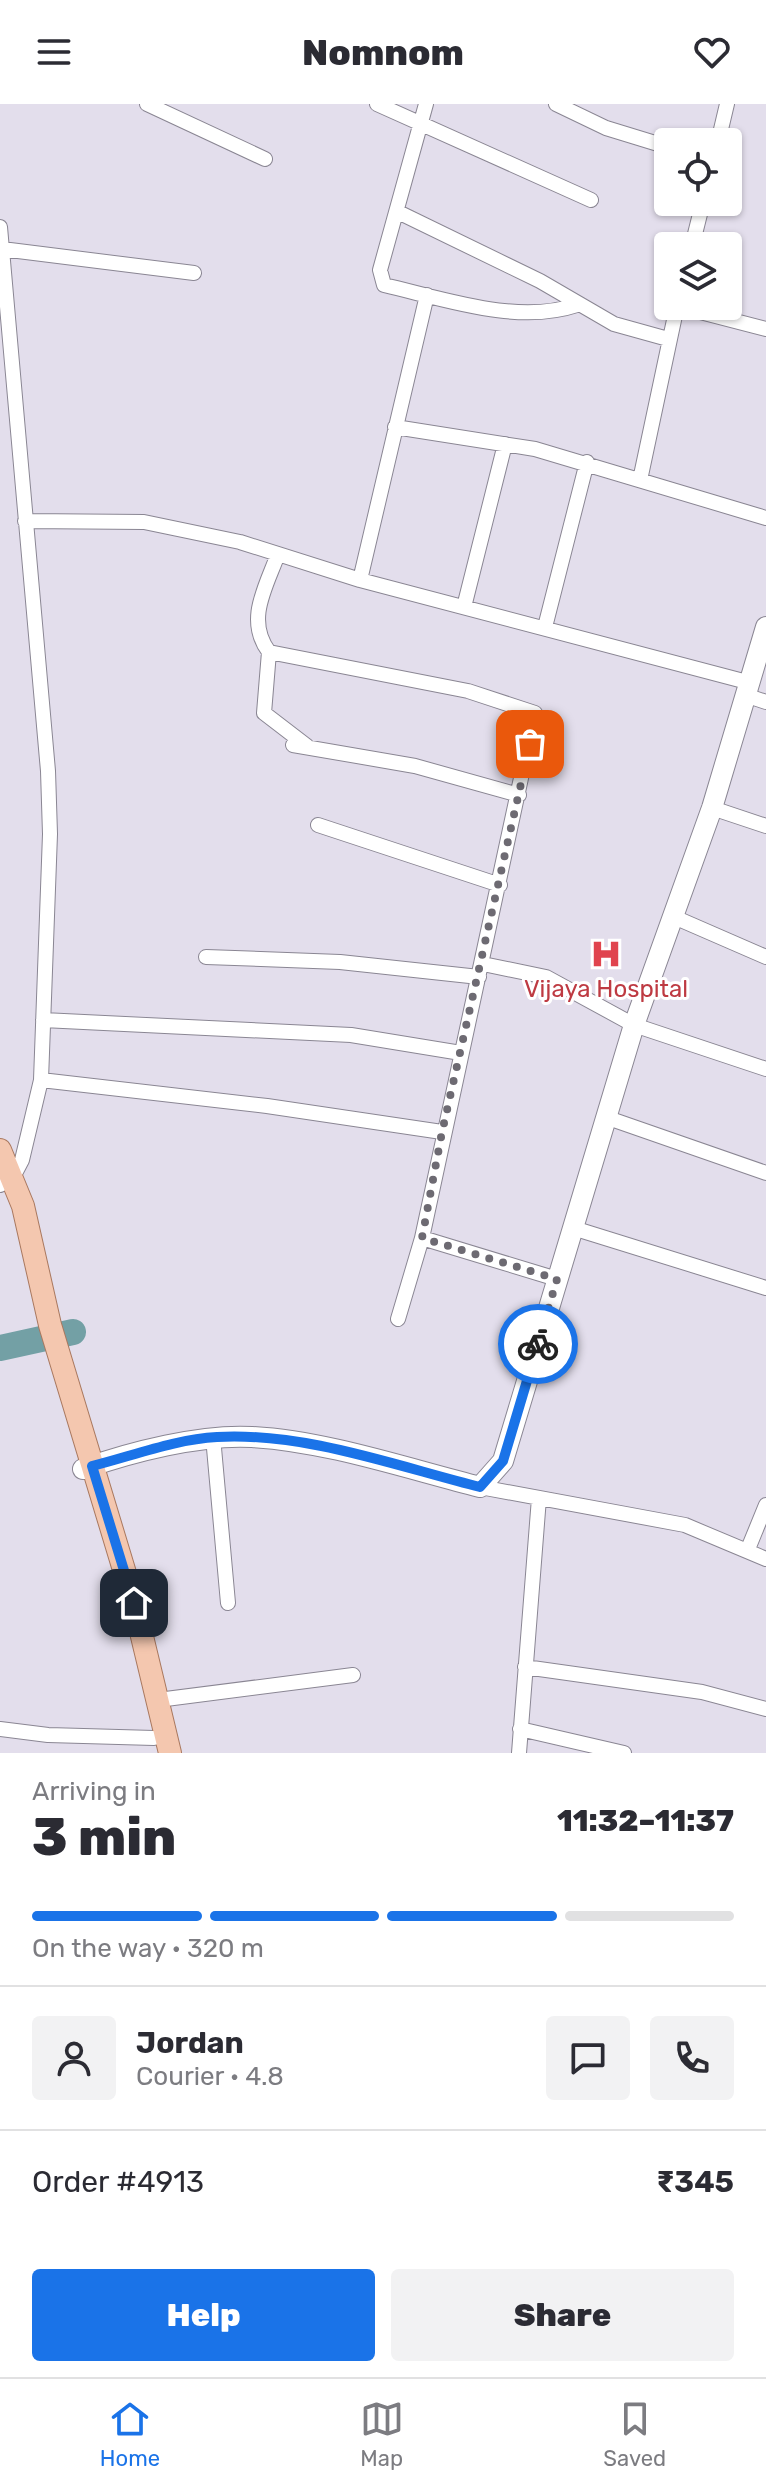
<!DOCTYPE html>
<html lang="en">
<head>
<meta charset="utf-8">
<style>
  :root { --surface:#fff; --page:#f2f2f3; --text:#2b2b33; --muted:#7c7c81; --line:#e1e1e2; --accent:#1a73e8 }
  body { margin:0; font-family:Rubik,sans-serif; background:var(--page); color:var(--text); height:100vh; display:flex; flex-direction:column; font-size:30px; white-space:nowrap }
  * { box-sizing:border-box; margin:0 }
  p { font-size:26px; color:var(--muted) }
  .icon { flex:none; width:44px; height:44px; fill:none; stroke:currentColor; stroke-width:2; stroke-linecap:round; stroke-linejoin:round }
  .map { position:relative; height:1649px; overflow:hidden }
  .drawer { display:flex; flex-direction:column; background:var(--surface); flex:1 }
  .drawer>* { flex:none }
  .controls { position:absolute; left:654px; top:24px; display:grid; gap:16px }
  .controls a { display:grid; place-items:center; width:88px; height:88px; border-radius:8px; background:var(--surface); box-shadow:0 2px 6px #0004; font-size:40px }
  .pin { position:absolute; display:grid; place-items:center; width:68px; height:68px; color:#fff; margin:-34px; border-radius:16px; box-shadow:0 4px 12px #0006 }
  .courier { position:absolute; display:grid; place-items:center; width:80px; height:80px; margin:-40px; border:6px solid #1a73e8; border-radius:50%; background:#fff; color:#222; box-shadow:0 2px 10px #0007 }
  .summary em { font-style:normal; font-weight:800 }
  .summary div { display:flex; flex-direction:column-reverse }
  .summary { display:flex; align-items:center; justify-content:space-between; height:136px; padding:0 32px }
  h1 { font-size:52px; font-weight:800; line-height:60px }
  .bar { display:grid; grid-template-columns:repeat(4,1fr); gap:12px 8px; align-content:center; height:96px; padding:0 32px }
  .bar i { height:10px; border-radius:6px; background:var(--line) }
  .bar .current { background:var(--accent) }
  .bar p { grid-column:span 4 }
  .line { display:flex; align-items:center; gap:20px; padding:0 32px; border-top:2px solid var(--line) }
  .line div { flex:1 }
  .round { display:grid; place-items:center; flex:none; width:84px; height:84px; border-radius:8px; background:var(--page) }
  .button { display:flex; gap:16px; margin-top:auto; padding:16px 32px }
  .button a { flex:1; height:92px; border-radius:8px; background:var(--accent); color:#fff; font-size:32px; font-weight:800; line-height:92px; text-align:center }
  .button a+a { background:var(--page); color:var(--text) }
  header { display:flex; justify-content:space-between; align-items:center; height:104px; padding:0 32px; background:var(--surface); font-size:36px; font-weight:800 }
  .dock { display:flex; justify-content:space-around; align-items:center; height:112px; border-top:2px solid var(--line); background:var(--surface); font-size:22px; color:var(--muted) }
  .dock a { display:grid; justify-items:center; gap:4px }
  .dock .current { color:var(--accent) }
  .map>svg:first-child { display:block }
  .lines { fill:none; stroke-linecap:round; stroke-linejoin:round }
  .river { stroke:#73a0a5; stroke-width:26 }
  .street-casing { stroke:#8a8693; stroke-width:16 }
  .secondary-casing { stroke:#8a8693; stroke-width:22 }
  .primary-casing { stroke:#a9785f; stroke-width:24 }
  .street { stroke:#fff; stroke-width:14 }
  .secondary { stroke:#fff; stroke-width:20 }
  .primary { stroke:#f4c7af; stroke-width:22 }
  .done { stroke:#6d6a72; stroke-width:8; stroke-dasharray:0 14.4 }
  .route { stroke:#1a73e8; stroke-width:10 }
  .labels { text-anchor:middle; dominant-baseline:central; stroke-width:6; stroke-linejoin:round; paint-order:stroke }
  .health-label { font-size:24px; fill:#be3a42; stroke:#fff }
</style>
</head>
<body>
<header><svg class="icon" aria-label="menu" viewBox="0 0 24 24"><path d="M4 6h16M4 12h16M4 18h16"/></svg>Nomnom<svg class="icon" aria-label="heart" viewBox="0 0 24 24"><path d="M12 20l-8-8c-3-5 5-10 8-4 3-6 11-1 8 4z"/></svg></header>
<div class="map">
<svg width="766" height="1649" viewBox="0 0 766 1649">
  <rect width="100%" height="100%" fill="#e3deec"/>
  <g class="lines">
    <!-- river -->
    <path class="river" d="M0 1244 73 1228"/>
    <defs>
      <path id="street" d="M147 0 265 55
        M377 0 591 96
        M426 0 380 166 384 181C445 195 517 221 577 201
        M556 0 606 24 668 43
        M718 38 727 0
        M398 108 540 177 614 220 668 235
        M0 123 48 667 50 730 41 976 22 1056 12 1075 0 1081
        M692 142 703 98
        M2 145 194 169
        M677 202 766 225
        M395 323 535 345 766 414
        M640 376 677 202
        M25 417 144 418 240 438 360 476 751 579
        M278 450C266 483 245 516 269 548L468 587 535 609 422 1134 557 1175
        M360 476 427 191
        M464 503 505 340
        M545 523 587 358
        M269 548 264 609 307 642
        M748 592 766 598
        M293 641 415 662 519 691
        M712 704 766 722
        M318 721 500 781
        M674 813 766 853
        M206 853 340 858 479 873
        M483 860 546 873 634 921 766 965
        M43 916 351 931 461 949
        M41 976 267 1002 442 1028
        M608 1014 766 1069
        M573 1124 766 1184
        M398 1215 422 1134
        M213 1333 228 1499
        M480 1383 685 1421 766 1455
        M748 1445 766 1401
        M525 1563 702 1588 766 1605
        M158 1596 353 1571
        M0 1625 48 1631 154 1634
        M520 1625 624 1649
        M519 1649 539 1394"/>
      <path id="secondary" d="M83 1365C131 1348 201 1330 252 1333 326 1337 408 1365 480 1383L503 1357 634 921 712 704 766 523"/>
      <path id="primary" d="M0 1046 23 1102 50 1221 134 1499 170 1649"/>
    </defs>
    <!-- street casing -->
    <use href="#street" class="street-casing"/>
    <!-- secondary casing -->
    <use href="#secondary" class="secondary-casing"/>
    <!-- primary casing -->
    <use href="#primary" class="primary-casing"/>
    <!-- street -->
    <use href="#street" class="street"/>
    <!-- secondary -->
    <use href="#secondary" class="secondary"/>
    <!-- primary -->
    <use href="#primary" class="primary"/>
  </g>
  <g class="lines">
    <!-- done -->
    <path class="done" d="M530 640 442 1028 422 1134 557 1175 538 1240"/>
    <!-- route -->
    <path class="route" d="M134 1499 92 1362C132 1352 176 1335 217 1333 305 1328 396 1362 480 1383L503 1357 538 1240"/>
  </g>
  <!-- icons -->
  <defs>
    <symbol id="hospital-bare" viewBox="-9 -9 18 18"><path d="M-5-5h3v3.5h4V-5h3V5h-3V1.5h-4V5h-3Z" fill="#e0444e" stroke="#fff" stroke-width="2.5" paint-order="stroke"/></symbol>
  </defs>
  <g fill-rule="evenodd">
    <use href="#hospital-bare" x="584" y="828" width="44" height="44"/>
  </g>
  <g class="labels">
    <!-- health labels -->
    <g class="health-label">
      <text x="606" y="885">Vijaya Hospital</text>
    </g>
  </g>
</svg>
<div class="controls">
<a><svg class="icon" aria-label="locate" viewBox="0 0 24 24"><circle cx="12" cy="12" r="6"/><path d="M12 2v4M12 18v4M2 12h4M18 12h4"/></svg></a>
<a><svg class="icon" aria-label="layers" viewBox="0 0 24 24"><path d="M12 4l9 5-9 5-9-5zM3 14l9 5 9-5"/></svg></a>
</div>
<div class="pin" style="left:530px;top:640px;background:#ea580c"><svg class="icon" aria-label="bag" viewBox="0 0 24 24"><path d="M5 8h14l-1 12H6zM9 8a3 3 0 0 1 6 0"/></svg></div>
<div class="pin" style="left:134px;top:1499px;background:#1f2937"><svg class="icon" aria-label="home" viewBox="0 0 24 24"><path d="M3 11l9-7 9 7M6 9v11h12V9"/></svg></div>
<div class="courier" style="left:538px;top:1240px"><svg class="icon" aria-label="bike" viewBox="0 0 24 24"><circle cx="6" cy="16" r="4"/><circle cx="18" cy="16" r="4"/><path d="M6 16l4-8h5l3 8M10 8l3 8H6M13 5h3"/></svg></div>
</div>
<section class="drawer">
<div class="summary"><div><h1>3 min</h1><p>Arriving in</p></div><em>11:32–11:37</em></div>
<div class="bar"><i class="current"></i><i class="current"></i><i class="current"></i><i></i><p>On the way · 320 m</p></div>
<div class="line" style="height:144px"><a class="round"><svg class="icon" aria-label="person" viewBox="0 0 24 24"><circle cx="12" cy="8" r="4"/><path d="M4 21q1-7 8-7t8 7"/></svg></a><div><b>Jordan</b><p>Courier · 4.8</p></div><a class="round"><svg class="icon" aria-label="chat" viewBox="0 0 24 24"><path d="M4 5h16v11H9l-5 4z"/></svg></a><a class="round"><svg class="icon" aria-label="phone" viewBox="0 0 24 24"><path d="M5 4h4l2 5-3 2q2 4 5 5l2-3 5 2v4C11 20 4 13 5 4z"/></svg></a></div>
<div class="line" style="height:104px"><div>Order #4913</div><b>₹345</b></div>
<div class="button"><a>Help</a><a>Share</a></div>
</section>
<nav class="dock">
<a class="current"><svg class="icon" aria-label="home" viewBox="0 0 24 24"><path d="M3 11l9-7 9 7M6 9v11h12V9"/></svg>Home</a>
<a><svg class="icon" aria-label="map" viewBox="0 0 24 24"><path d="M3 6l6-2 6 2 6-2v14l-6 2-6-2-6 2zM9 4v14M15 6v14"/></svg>Map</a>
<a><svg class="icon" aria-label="saved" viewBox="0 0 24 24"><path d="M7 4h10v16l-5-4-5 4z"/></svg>Saved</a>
</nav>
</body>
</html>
